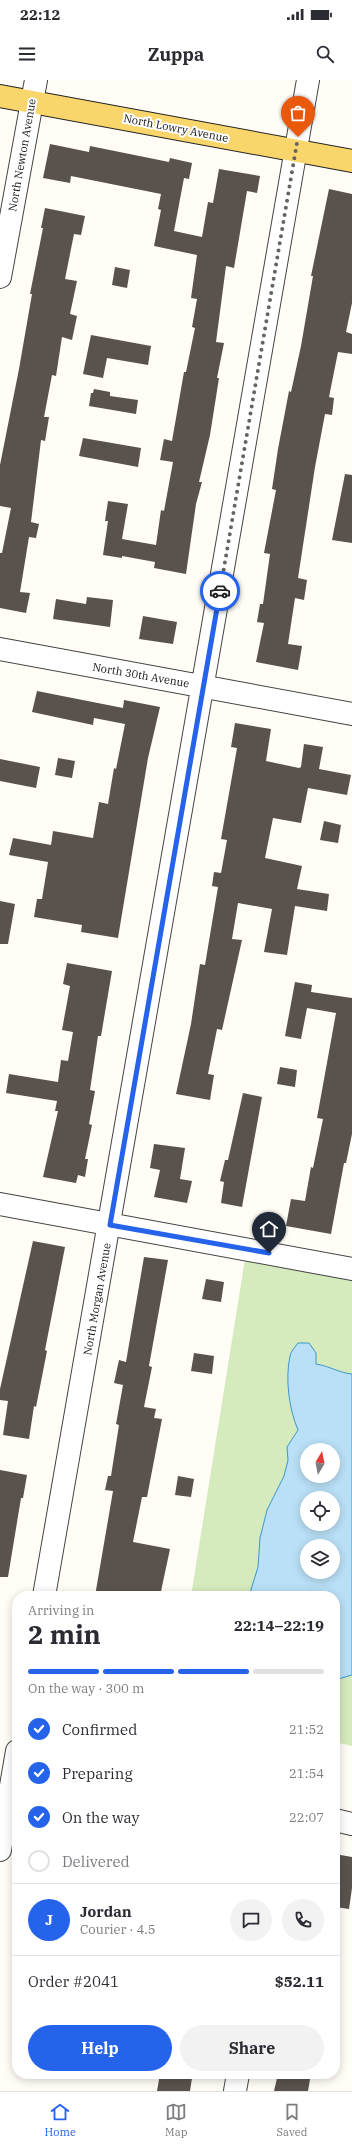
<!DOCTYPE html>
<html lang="en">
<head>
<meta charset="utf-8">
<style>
  :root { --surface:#fff; --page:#f2f2f3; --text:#2b2b33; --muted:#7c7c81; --line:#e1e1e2; --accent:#2563eb }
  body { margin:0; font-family:"IBM Plex Serif",serif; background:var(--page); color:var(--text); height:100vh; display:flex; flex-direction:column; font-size:15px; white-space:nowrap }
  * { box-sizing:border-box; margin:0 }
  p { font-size:13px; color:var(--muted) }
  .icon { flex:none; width:22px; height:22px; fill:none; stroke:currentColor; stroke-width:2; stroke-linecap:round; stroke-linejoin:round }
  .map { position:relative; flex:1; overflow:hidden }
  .sheet { position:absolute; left:12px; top:1511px; width:328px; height:488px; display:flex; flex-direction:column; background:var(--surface); border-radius:16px; box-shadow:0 2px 10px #0003 }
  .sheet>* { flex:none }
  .needle { width:26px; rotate:10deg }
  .controls { position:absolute; left:300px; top:1363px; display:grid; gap:8px }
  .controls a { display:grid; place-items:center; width:40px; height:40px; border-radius:50%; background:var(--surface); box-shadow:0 2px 10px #0003; font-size:20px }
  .pin { position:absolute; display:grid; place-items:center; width:34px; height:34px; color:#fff; margin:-41px -17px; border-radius:50% 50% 50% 0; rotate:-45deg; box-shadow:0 0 4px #0007 }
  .pin .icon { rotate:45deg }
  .courier { position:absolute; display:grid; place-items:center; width:40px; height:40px; margin:-20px; border:3px solid #2563eb; border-radius:50%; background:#fff; color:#222; box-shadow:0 1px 5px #0007 }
  .summary em { font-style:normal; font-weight:700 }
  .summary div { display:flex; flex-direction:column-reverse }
  .summary { display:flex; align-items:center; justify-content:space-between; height:68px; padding:0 16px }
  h1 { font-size:26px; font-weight:700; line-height:30px }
  .bar { display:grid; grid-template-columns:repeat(4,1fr); gap:6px 4px; align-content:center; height:48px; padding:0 16px }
  .bar i { height:5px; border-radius:3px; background:var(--line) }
  .bar .on { background:var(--accent) }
  .bar p { grid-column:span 4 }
  .line { display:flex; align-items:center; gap:10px; padding:0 16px; border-top:1px solid var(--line) }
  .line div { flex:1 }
  .round { display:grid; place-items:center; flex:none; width:42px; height:42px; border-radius:21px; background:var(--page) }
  ol { padding:0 16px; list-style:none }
  li { display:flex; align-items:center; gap:12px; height:44px }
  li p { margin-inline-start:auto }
  li .icon { padding:4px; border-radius:50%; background:var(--accent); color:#fff; stroke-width:4 }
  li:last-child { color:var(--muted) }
  li i { width:22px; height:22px; border:2px solid var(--line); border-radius:50% }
  .button { display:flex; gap:8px; margin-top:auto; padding:8px 16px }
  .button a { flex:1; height:46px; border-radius:24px; background:var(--accent); color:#fff; font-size:16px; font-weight:700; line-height:46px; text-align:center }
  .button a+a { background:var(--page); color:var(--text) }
  .status { display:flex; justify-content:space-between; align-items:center; height:28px; padding:0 20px; background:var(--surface); direction:ltr }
  .status svg { height:11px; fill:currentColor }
  header { display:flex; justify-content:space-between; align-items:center; height:52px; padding:0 16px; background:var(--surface); font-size:18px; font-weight:700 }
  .tabs { display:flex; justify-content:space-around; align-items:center; height:56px; border-top:1px solid var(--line); background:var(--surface); font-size:11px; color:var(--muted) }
  .tabs a { display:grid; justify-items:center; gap:2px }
  .tabs .on { color:var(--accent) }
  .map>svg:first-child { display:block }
  .green { fill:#d5ebbd; fill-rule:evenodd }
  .water { fill:#b9e0f7; stroke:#3f96cf; fill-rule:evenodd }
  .building { fill:#5a524d }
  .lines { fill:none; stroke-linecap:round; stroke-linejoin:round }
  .minor-casing { stroke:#444; stroke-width:24 }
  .major-casing { stroke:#222; stroke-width:24 }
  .minor { stroke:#fff; stroke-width:22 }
  .major { stroke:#f9d66b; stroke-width:22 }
  .done { stroke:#646461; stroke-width:4; stroke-dasharray:0 7.2 }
  .route { stroke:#2563eb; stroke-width:5 }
  .labels { text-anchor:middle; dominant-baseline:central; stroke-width:4; stroke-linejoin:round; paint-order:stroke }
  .street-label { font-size:11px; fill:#111; stroke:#fff }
</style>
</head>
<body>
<div class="status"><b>22:12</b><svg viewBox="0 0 49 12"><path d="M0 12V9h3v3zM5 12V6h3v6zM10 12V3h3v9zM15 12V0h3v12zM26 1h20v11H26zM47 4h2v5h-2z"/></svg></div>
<header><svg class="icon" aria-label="menu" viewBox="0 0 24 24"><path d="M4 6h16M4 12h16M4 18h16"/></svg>Zuppa<svg class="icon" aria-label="search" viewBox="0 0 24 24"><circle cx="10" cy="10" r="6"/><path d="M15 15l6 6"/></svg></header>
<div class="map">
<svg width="352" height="2011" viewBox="0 0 352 2011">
  <rect width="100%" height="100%" fill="#fffdf5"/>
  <!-- green -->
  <path class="green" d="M245 1179 352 1200V1666L335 1662V1516H191ZM307 1370H333V1396H307ZM307 1418H333V1444H307ZM307 1466H333V1492H307Z"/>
  <!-- water -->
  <path class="water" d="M298 1263H309L316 1273V1284C329 1286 340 1293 352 1294V1595L335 1600V1516H249L258 1487 260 1458 267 1430 284 1396 288 1380 287 1367 298 1350C289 1329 285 1299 290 1276 291 1271 295 1267 298 1263ZM307 1370H333V1396H307ZM307 1418H333V1444H307ZM307 1466H333V1492H307Z"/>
  <!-- building -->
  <path class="building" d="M50 64 89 72 90 66 169 82 170 78 192 83 189 99 184 98 174 151 202 157 208 122 213 123 219 89 260 96 257 113 247 111 234 188 226 186 216 262 224 263 217 298H219L210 355 199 402H202L196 424 186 494 154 488 155 482 122 476V478L103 475 108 441H105L108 421 128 424 122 459 156 465 161 430 164 431 173 382 160 380 164 359 172 361 184 292H186L195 248 192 247 197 219 191 218 197 175 154 166 161 130 158 129 161 114 71 96 70 103 43 98Z
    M329 109 352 114V223L346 252 352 254V274L338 272 329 317 334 318 332 335 325 334 315 387 298 498 307 500 304 520 295 518 288 564 302 566 298 590 256 582 264 543 257 542 260 524H263L270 474 264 473 276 410 272 409 278 369 289 311 291 312 301 266 313 196H311Z
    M45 128 85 136 81 155 74 154 65 199 77 201 70 234 77 236 72 260 62 257 56 296 52 295 44 337H49L45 361 41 360 31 442 39 444 36 458 29 457 20 512 30 513 26 533 0 528V473H2L11 428 0 426V385L19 289 32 214H30L43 148H41Z
    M115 187 130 190 127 208 112 205Z
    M91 255 151 266 148 285 107 278 103 298 83 294Z
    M94 309 110 312V316L138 320 136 334 89 326 91 313H93Z
    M83 358 141 368 138 387 79 376Z
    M345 394 352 395V463L332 460Z
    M87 517 113 520 110 547 53 539 56 519 86 524Z
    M143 536 177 542 173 564 139 559Z
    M37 611 123 628 124 620 160 627 148 678 118 858 81 852 82 845 34 837 37 819H42L48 782 9 775 13 758 51 765 53 751 93 758 99 722 108 724 114 688 116 689 125 644 94 638 93 645 32 632Z
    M235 643 271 649 266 681 299 688 301 687 304 664 323 667 319 689 351 695 347 715 308 708 301 743 273 738 265 778 302 786 297 809 329 814 327 831 295 826 287 875 264 872 272 829 238 823 232 859 242 860 222 950 217 949 208 994 214 995 210 1020 176 1014 191 944 200 884 205 885 218 807 212 806 214 792 221 793 227 760 221 759 237 668 231 667Z
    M58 678 75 681 72 698 55 695Z
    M0 679 40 687 36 708 0 701Z
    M324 741 341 745 338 763 320 760Z
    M0 821 15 824 8 864H0Z
    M67 883 112 891 101 956H98L90 1010 95 1011 89 1044 92 1045 85 1079H88L85 1097 78 1095 76 1103 43 1097 58 1031H55L57 1021 6 1013 9 994 58 1002 61 980 68 981 73 952 62 950 70 906 63 904Z
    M295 902 312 905 311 912 352 918V1054L346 1083H344L331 1154 286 1146 291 1119 305 1121 311 1087 313 1088 323 1039 317 1038 336 933 307 928 301 959 285 956Z
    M280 987 297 990 295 1007 277 1004Z
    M243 1013 262 1017 242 1127 221 1123 224 1102 220 1101 225 1080H228Z
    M154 1064 185 1068 180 1099 192 1101 187 1123 154 1117 160 1090 150 1088Z
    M33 1161 65 1167 45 1270 47 1271 36 1327 34 1326 29 1359 3 1355 8 1321 0 1320V1309Z
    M144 1177 168 1180 149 1286 152 1287 144 1327 156 1329 154 1338 162 1339 147 1417H142L133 1462 170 1469 160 1516H95L113 1411 105 1410 108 1396H111L119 1345 116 1344 123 1305 114 1303 119 1280 126 1282Z
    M206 1199 224 1202 221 1222 202 1219Z
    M194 1273 214 1276 212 1294 191 1291Z
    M0 1390 27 1395 23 1418H21L8 1497H0Z
    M178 1396 194 1399 191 1417 175 1415Z
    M335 1774 352 1777V1808L349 1829 335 1827Z
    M160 1994 192 1998 190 2011H157Z
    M278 1994H311L308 2011H274Z"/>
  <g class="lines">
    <defs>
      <path id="minor" d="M0 197 36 0
        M0 569 352 634
        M0 1124 352 1189
        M44 1516 308 0
        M335 1740 352 1744
        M0 1770 17 1671
        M235 2011 238 1994"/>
      <path id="major" d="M0 16 352 81"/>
    </defs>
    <!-- minor casing -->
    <use href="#minor" class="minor-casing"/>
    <!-- major casing -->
    <use href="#major" class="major-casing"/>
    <!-- minor -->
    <use href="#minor" class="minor"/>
    <!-- major -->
    <use href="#major" class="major"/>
  </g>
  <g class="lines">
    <!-- done -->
    <path class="done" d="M220 511 298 57"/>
    <!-- route -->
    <path class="route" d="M220 511 110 1145 269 1173"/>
  </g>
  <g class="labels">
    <!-- street labels -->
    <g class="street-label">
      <text transform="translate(176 48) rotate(11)">North Lowry Avenue</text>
      <text transform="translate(22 75) rotate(-80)">North Newton Avenue</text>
      <text transform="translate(141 595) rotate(10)">North 30th Avenue</text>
      <text transform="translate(97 1219) rotate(-80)">North Morgan Avenue</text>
    </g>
  </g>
</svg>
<div class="controls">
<a><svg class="needle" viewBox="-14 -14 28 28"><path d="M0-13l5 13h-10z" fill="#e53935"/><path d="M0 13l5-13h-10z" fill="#7c7c81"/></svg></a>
<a><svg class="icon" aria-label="locate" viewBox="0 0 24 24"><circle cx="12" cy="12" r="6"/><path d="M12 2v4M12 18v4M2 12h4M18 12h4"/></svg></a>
<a><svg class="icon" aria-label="layers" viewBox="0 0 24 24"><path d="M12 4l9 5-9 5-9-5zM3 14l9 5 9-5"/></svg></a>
</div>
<div class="pin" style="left:298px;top:57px;background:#ea580c"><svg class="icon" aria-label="bag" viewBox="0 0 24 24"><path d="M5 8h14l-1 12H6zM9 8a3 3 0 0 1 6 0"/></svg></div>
<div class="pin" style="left:269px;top:1173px;background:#1f2937"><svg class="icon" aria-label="home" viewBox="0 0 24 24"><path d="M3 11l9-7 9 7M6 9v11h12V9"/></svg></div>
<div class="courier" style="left:220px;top:511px"><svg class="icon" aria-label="car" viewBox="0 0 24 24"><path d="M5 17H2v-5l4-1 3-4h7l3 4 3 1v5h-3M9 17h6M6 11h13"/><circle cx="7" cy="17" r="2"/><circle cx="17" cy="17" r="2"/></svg></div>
<section class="sheet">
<div class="summary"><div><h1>2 min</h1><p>Arriving in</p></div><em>22:14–22:19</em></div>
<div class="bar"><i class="on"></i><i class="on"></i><i class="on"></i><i></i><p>On the way · 300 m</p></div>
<ol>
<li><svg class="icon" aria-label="check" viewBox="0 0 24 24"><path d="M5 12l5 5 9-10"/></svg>Confirmed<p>21:52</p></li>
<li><svg class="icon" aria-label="check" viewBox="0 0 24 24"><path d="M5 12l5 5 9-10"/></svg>Preparing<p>21:54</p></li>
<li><svg class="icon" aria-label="check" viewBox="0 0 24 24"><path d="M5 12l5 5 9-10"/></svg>On the way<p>22:07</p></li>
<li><i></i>Delivered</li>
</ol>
<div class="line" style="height:72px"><b class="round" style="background:var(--accent);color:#fff">J</b><div><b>Jordan</b><p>Courier · 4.5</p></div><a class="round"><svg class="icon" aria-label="chat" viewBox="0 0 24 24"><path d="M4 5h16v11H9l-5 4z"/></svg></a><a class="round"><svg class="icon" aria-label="phone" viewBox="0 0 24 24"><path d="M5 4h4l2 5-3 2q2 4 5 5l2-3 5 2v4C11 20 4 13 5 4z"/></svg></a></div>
<div class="line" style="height:52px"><div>Order #2041</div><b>$52.11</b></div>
<div class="button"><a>Help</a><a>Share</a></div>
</section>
</div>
<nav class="tabs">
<a class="on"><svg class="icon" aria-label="home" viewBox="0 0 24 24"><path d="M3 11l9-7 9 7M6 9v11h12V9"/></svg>Home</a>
<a><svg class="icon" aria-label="map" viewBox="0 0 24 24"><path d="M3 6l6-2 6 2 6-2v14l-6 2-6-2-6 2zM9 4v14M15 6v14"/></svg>Map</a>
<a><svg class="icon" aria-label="saved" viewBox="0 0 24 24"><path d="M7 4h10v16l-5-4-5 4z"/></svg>Saved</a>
</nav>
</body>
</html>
